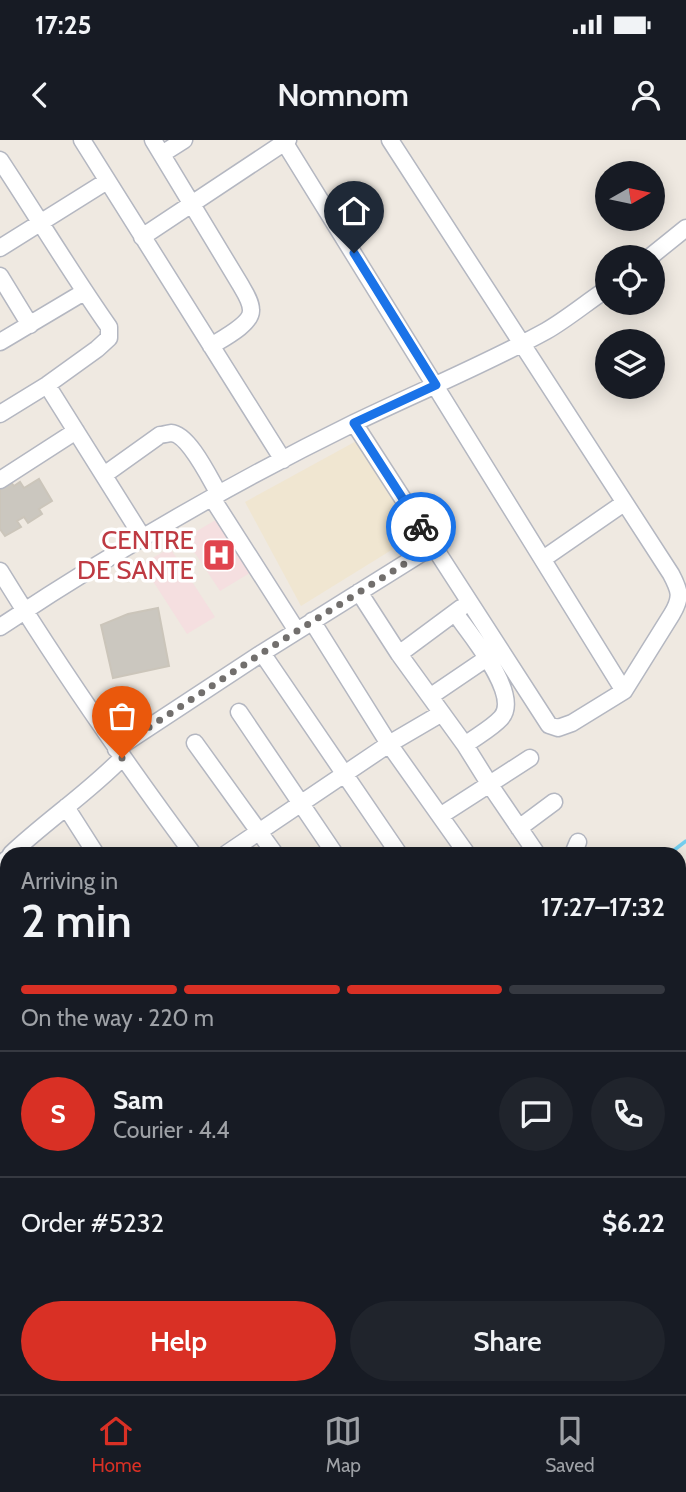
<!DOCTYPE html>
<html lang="en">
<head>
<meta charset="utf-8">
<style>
  :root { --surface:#171b24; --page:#20242c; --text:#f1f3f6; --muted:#9ea1a6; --line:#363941; --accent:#d93025 }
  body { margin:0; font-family:Cabin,sans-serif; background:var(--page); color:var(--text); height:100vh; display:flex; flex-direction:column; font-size:26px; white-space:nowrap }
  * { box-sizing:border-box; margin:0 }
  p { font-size:23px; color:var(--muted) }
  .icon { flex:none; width:38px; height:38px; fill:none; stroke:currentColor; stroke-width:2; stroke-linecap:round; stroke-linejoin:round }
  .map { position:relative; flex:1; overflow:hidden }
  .panel { position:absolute; left:0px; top:707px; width:686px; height:548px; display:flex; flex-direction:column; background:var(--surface); border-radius:21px 21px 0 0; box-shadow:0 4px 18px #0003 }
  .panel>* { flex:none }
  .needle { width:46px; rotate:81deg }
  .tools { position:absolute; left:595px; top:21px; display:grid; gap:14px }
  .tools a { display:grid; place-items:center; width:70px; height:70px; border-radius:50%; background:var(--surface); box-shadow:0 4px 18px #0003; font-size:35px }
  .pin { position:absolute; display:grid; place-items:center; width:60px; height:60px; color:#fff; margin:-72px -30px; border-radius:50% 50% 50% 0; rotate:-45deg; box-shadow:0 0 7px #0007 }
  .pin .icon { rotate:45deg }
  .courier { position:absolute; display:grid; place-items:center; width:70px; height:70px; margin:-35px; border:5px solid #1a73e8; border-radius:50%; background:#fff; color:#222; box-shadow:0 2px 9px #0007 }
  .overview em { font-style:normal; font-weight:600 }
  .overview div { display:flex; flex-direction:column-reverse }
  .overview { display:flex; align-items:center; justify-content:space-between; height:119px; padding:0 21px }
  h1 { font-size:46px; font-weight:600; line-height:52px }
  .bar { display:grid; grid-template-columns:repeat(4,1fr); gap:10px 7px; align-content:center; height:84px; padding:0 21px }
  .bar i { height:9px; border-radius:5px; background:var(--line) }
  .bar .current { background:var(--accent) }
  .bar p { grid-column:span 4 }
  .line { display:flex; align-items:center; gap:18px; padding:0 21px; border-top:2px solid var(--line) }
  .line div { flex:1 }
  .round { display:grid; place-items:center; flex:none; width:74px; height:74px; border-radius:37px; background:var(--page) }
  .button { display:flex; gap:14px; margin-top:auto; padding:14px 21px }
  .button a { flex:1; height:80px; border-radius:42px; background:var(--accent); color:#fff; font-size:28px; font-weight:600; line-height:80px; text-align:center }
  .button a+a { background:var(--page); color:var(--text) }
  .status { display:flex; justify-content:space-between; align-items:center; height:49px; padding:0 35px; background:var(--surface); direction:ltr }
  .status svg { height:19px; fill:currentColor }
  header { display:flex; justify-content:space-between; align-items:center; height:91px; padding:0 21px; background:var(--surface); font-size:32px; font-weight:600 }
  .tabs { display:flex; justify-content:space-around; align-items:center; height:98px; border-top:2px solid var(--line); background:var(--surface); font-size:19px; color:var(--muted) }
  .tabs a { display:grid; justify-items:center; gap:4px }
  .tabs .current { color:var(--accent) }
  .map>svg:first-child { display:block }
  .education { fill:#f0e6d1 }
  .medical { fill:#f5dfe0 }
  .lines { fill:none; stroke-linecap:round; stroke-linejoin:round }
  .stream { stroke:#75cff0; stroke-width:3.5 }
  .building { fill:#cbc7bf; stroke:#cbc5ba; stroke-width:2 }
  .minor-casing { stroke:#b4b7c1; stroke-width:19 }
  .minor { stroke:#fff; stroke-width:16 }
  .done { stroke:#726f6d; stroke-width:7; stroke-dasharray:0 12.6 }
  .route { stroke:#1a73e8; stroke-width:9 }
  .labels { text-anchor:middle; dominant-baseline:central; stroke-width:7; stroke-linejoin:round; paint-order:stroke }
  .health-label { font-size:26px; fill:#be3a42; stroke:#fff; text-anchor:end }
</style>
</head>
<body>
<div class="status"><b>17:25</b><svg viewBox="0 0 49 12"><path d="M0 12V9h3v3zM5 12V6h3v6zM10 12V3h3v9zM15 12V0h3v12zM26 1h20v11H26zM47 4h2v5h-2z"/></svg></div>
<header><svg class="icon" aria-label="back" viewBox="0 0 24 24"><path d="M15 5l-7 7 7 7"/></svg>Nomnom<svg class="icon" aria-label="person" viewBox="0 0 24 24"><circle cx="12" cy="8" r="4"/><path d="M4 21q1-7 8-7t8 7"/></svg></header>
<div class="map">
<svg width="686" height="1254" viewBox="0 0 686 1254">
  <rect width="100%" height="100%" fill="#efe9e1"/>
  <!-- education -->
  <path class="education" d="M360 299 419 393 301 466 245 362Z"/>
  <!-- medical -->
  <path class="medical" d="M219 378 253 431 220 451 185 398Z
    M170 408 215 477 187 494 142 424Z"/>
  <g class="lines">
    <!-- stream -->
    <path class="stream" d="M669 714 686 701
      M0 1205 7 1201"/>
  </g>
  <!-- building -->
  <path class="building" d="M39 339 52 361 39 369 42 374 28 383 24 377 17 381 21 387 5 396 0 389V347L10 341 14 346 20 342 24 348Z
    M158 468 169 526 113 538 101 485 128 474Z"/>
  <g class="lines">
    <defs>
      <path id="minor" d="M82 0 283 320
        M153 0 240 144C244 151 251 161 251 170 252 184 222 199 211 206
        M283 0 624 551
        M162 14 184 0
        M0 20C37 76 71 133 109 187V198L97 209 47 245 0 274
        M142 97 288 0
        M0 108 107 41
        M650 117 686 88
        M0 136 30 185
        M0 202 84 152
        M47 245 143 398
        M354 283 549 585 558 588 572 583 624 551 672 474C682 457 680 451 671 434L390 0
        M104 335 160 295C161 295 171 293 171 293 189 294 210 339 219 354
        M0 340 76 291
        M212 358 297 491
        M543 419 624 363
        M0 431C60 529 125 622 193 714
        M359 452 399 514 465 605 490 645 537 714
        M455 473C469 493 522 555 501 578 492 588 477 596 465 605
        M312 481 389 604 467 714
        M0 487C113 412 232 343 354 283 418 252 484 225 546 191 567 179 587 162 607 149
        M262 513 399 714
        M399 514 461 468
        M431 556 487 518
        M239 572 335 714
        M195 603 275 714
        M116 609 262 513 433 406
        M66 667 96 714
        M440 676 530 618
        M519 688 554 662
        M11 714C47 680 88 653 122 618
        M226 714 389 604 442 573
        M573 714 578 702
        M0 727 7 719
        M0 851 7 863
        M679 939 686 948
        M0 963 7 960
        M0 1054 7 1052
        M679 1073 686 1068
        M586 1248 589 1253"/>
    </defs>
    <!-- minor casing -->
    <use href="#minor" class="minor-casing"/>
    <!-- minor -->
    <use href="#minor" class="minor"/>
  </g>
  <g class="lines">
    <!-- done -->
    <path class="done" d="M122 618 116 609 262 513 433 406 421 387"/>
    <!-- route -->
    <path class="route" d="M354 113 436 245 354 283 421 387"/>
  </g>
  <!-- icons -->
  <defs>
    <symbol id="hospital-square" viewBox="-11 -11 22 22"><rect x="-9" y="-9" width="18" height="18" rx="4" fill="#e0444e" stroke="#fff"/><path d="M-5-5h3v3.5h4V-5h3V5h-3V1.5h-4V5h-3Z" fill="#fff"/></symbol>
  </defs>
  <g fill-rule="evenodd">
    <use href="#hospital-square" x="200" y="396" width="38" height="38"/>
  </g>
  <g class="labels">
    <!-- health labels -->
    <g class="health-label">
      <text x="194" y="400">CENTRE<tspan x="194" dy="30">DE SANTE</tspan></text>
    </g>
  </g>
</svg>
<div class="tools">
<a><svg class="needle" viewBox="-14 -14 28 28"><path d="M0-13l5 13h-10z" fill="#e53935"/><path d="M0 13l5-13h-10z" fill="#9ea1a6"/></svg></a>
<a><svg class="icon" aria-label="locate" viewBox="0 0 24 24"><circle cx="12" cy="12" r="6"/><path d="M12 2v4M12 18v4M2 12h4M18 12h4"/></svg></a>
<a><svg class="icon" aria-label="layers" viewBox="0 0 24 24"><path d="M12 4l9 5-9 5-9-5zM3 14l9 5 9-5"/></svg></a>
</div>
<div class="pin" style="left:122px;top:618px;background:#ea580c"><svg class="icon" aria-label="bag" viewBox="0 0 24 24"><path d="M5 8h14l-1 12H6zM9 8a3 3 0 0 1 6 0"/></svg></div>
<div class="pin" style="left:354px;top:113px;background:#1f2937"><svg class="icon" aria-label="home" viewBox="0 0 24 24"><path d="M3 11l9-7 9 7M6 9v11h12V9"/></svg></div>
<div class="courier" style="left:421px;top:387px"><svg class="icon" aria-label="bike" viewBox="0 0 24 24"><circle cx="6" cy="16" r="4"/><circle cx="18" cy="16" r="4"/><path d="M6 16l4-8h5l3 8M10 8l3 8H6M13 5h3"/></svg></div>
<section class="panel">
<div class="overview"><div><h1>2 min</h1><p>Arriving in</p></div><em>17:27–17:32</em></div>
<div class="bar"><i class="current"></i><i class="current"></i><i class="current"></i><i></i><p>On the way · 220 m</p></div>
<div class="line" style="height:126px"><b class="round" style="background:var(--accent);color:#fff">S</b><div><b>Sam</b><p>Courier · 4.4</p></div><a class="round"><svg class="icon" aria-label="chat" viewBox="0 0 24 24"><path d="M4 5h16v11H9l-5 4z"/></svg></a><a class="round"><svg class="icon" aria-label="phone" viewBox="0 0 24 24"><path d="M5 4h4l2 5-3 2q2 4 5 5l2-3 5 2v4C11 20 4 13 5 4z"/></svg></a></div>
<div class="line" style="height:91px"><div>Order #5232</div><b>$6.22</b></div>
<div class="button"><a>Help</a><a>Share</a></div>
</section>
</div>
<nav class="tabs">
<a class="current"><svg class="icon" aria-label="home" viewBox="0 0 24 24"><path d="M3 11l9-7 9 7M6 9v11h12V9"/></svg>Home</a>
<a><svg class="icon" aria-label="map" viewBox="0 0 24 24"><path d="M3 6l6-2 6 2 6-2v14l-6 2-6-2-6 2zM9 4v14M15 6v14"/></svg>Map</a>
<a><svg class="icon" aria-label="saved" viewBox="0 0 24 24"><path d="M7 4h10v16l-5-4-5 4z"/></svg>Saved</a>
</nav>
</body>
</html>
